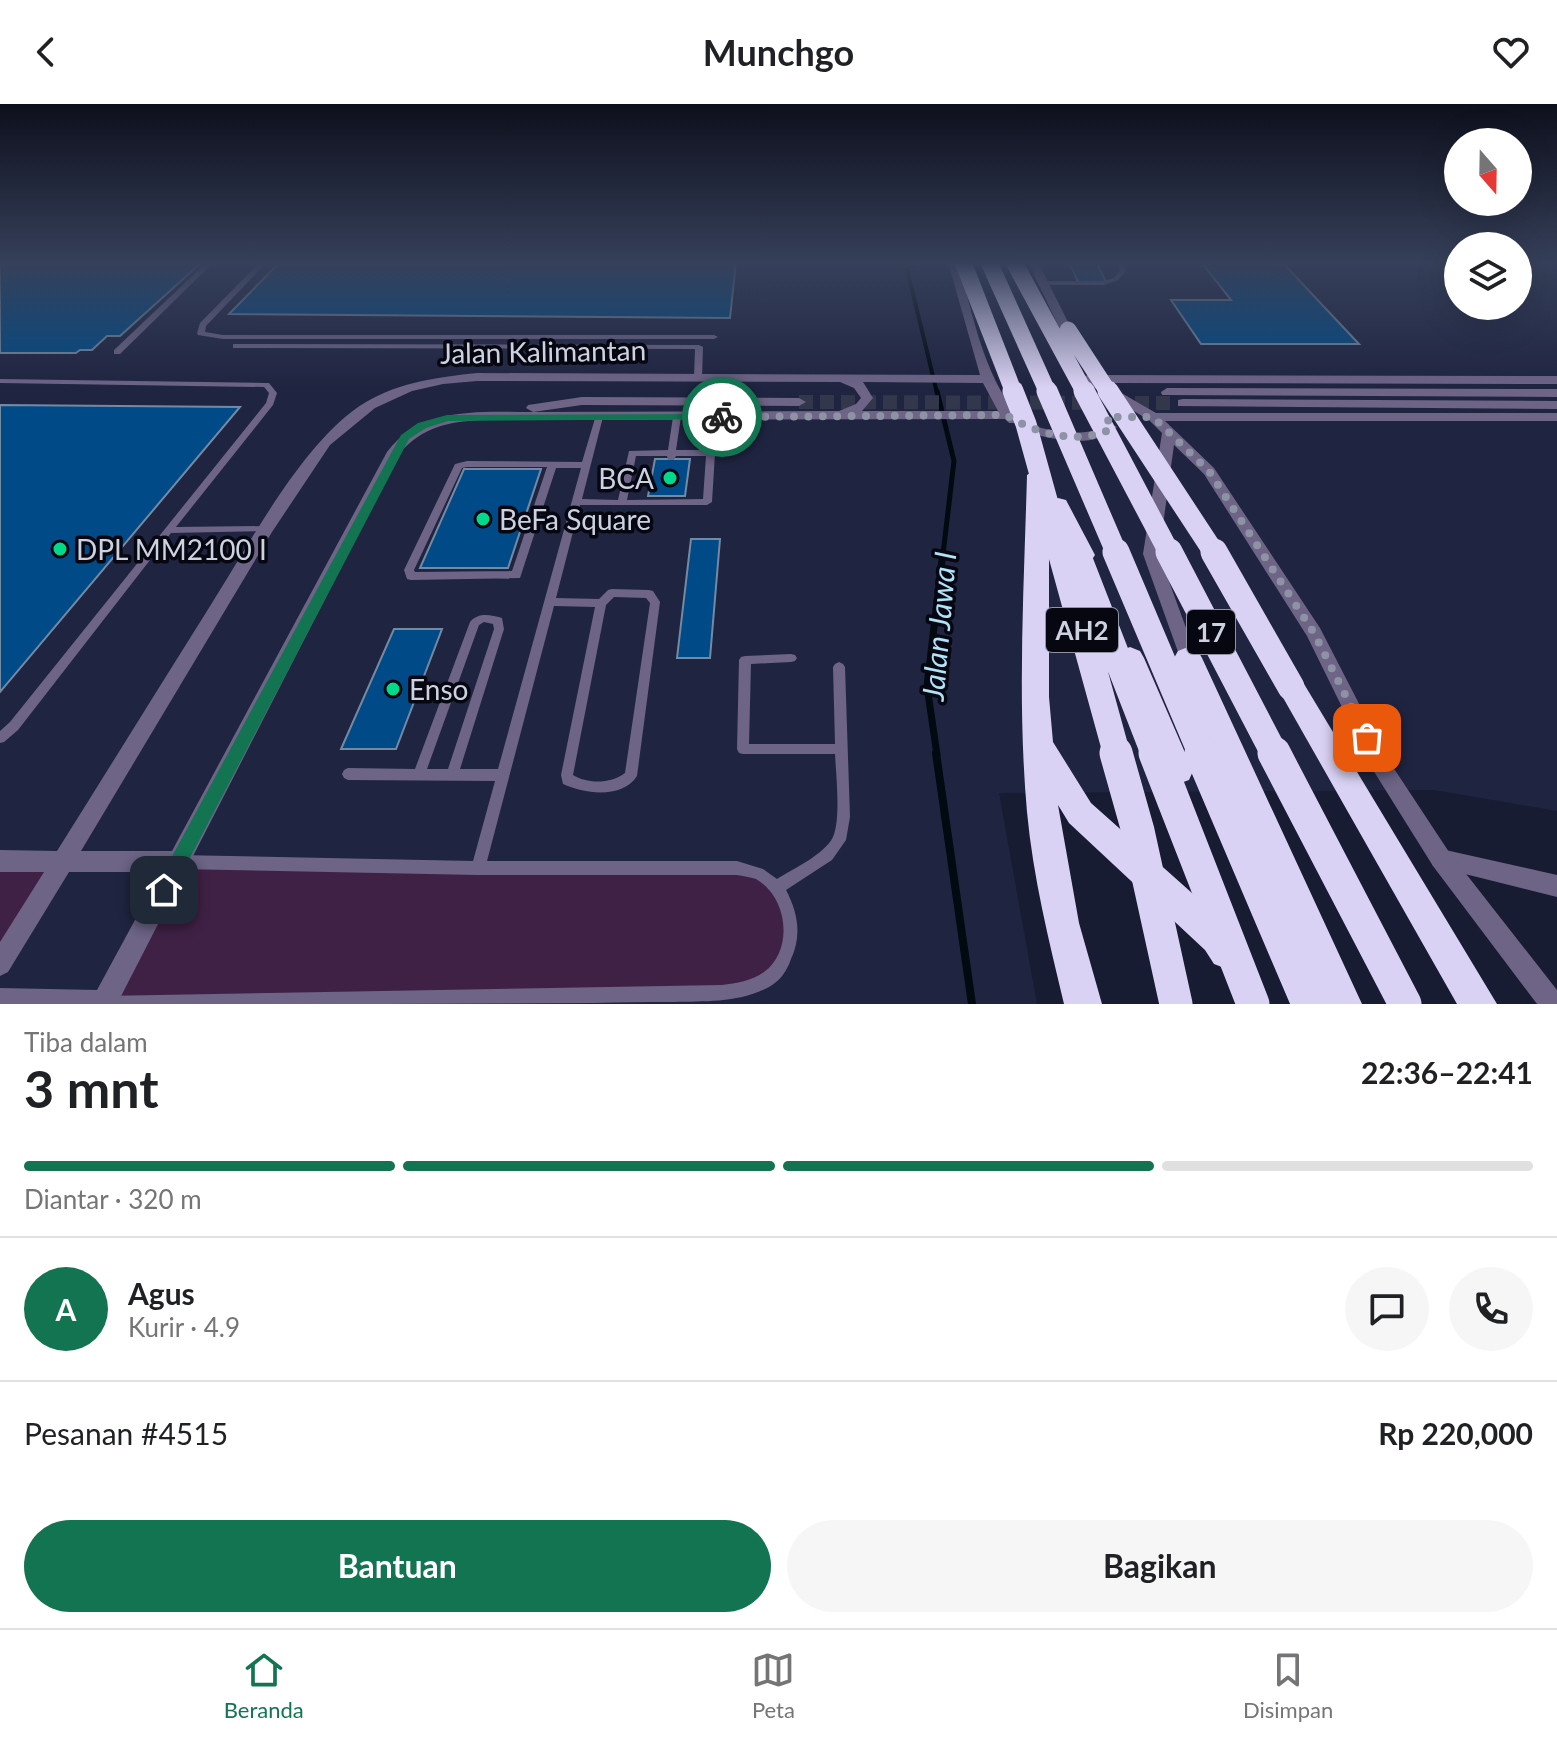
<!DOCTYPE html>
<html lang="id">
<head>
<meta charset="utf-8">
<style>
  :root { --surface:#fff; --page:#f6f6f6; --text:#202124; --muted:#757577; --line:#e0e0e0; --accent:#137452 }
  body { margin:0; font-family:Lato,sans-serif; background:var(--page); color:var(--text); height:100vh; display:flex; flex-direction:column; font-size:30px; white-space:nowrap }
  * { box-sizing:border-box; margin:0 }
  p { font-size:26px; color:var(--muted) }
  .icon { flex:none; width:44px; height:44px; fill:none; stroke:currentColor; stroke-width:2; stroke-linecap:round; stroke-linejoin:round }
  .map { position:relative; height:900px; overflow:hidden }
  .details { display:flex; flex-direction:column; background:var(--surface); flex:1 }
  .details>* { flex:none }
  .needle { width:52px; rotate:160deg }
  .tools { position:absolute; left:1444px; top:24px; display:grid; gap:16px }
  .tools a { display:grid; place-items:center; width:88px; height:88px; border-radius:50%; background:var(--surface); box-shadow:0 8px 32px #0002; font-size:40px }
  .pin { position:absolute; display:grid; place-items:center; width:68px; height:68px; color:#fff; margin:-34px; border-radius:16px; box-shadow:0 4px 12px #0006 }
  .courier { position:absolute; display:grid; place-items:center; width:80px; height:80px; margin:-40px; border:6px solid #137452; border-radius:50%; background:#fff; color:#222; box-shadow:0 2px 10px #0007 }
  .headline em { font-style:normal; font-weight:700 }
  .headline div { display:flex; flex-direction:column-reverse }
  .headline { display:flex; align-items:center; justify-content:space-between; height:136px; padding:0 24px }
  h1 { font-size:52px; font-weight:700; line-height:60px }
  .bar { display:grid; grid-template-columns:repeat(4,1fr); gap:12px 8px; align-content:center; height:96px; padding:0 24px }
  .bar i { height:10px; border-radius:6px; background:var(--line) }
  .bar .on { background:var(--accent) }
  .bar p { grid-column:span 4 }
  .line { display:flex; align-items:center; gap:20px; padding:0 24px; border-top:2px solid var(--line) }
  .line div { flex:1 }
  .round { display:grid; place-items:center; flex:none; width:84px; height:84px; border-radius:42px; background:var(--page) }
  .cta { display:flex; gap:16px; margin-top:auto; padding:16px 24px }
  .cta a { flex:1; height:92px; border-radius:48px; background:var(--accent); color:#fff; font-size:32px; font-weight:700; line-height:92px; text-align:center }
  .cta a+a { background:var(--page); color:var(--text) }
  header { display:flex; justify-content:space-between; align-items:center; height:104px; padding:0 24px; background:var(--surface); font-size:36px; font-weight:700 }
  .tab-bar { display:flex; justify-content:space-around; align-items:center; height:112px; border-top:2px solid var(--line); background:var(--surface); font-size:22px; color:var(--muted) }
  .tab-bar a { display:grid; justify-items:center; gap:4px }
  .tab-bar .on { color:var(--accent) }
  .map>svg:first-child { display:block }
  .built { fill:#1f2441 }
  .green { fill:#402146 }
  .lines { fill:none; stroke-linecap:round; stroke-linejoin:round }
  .stream-far3 { stroke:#010a10; stroke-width:4 }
  .stream-far2 { stroke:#010a10; stroke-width:5 }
  .stream-far1 { stroke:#010a10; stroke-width:7 }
  .stream { stroke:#010a10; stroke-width:8 }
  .building { fill:#004b87; stroke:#758aa2; stroke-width:2 }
  .tertiary-tunnel { stroke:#32374c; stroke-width:14; stroke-dasharray:14 7; stroke-linecap:butt }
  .service { fill:#6d6486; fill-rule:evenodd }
  .minor { fill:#6d6486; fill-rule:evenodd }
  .tertiary { fill:#6d6486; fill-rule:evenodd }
  .motorway { fill:#dad2f4; fill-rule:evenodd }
  .motorway-bridge-far3 { stroke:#dad2f4; stroke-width:17 }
  .motorway-bridge-far2 { stroke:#dad2f4; stroke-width:21 }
  .motorway-bridge-far1 { stroke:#dad2f4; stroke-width:27 }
  .motorway-bridge { stroke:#dad2f4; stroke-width:33 }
  .route { fill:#137452 }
  .done { stroke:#8d92a4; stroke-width:8; stroke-dasharray:0 14.4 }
  .poi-dot { fill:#03d98b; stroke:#060711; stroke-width:3 }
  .labels { text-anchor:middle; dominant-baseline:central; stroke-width:7; stroke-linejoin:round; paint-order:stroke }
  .shield { fill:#060711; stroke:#9195a3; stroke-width:2 }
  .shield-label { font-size:26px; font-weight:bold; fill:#cdd2e1 }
  .street-label { font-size:28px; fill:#cdd2e1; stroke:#060711 }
  .poi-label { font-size:28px; fill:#cdd2e1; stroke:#060711; text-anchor:start }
  .water-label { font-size:30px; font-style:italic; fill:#b0e2f8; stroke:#060711 }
</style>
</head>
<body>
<header><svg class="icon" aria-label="back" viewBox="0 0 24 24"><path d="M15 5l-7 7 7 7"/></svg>Munchgo<svg class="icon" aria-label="heart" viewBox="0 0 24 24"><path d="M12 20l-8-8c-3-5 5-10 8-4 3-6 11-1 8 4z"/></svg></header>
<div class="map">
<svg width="1557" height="900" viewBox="0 0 1557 900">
  <rect width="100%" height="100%" fill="#171c32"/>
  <!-- built -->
  <path class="built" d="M0 158H1458V202H1518V158H1557V707L1434 686 999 689 1037 900H0Z"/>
  <!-- green -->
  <path class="green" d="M0 757H64L0 860Z
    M178 758 759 769 788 805V849L749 885 104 899Z"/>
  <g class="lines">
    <!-- stream-far3 -->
    <path class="stream-far3" d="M924 158 907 165 937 289"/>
    <!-- stream-far2 -->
    <path class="stream-far2" d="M937 287 954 357 943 450"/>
    <!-- stream-far1 -->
    <path class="stream-far1" d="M937 651 927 582 943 448"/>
    <!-- stream -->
    <path class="stream" d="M936 649 972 900"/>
  </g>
  <!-- building -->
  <path class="building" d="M0 158H202L120 232H107L92 246H80L76 249H0Z
    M280 158H736L730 214 229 210Z
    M1069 158H1096L1106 178H1078Z
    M1201 158H1282L1359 240H1201L1171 196H1231Z
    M0 301 240 303 0 588Z
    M655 355H690L685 392H648Z
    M464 365H541L508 464H420Z
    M691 435H720L710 554H677Z
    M394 525H442L396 645H341Z"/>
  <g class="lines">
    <!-- tertiary-tunnel -->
    <path class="tertiary-tunnel" d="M799 298 1176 299"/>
    <!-- service -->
    <path class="service" d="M207 158H214L120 250H114V246Z
      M260 158H267L206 222 205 228 223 231H714L718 233 714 235H223L198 231 197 229 200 219Z
      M1118 158H1124L1126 167 1118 176 1104 181H1044L1041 179 1044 177H1103L1114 174 1120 167Z
      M233 240 699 241 703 243 702 273 698 275 694 273 695 245 236 244H233Z
      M0 275 266 279H269L277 289 273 301 176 423 266 422 271 425 269 427 171 429 18 626 4 638 0 639V627L10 618 266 299 269 289 264 283 0 279Z
      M596 311H599L603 313 582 395 618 396 629 347 668 346 673 313 677 311 681 313 676 346H711L715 349 712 398 707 401H580L556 494 599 495 608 486 612 485 649 486 653 487 660 498 637 672C622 695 585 690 563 680L561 671 595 503 554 502 487 757H737L763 765 777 775C793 765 825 750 833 733 841 715 836 671 835 650H743L739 649 737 645 739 556 741 553 745 552 791 550 795 551 797 554 795 557 791 558 751 560 749 640H835L833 563 835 560 839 558 843 560 845 563 850 713 846 736 832 756 786 786C798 809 802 831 791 855 787 867 780 877 769 883 739 899 706 897 674 898 647 898 621 898 594 899 428 900 262 900 95 900L98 895 103 892 722 881C736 879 752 877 764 868 794 846 788 793 756 775 750 773 743 772 737 771H478L178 765 173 763 171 758 173 753 178 751 473 757 495 677 348 676 344 674 342 670 344 666 348 664 415 665 470 518C479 508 490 511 502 514L504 525 460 665H498L581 364H556L520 474 411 476 407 475 404 466 455 360 467 357 582 358ZM636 352H667L668 356H674L676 352H706L703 395 627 396ZM467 363H547L512 467 415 468 414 466 462 364ZM614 493 646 494 650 499 625 669C611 680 587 680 573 671L606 501ZM484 518 493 520 494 525 448 665H427L479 521Z"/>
    <!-- minor -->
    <path class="minor" d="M1441 745 1557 771V793L1433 762 1430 755 1433 748Z"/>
    <!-- tertiary -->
    <path class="tertiary" d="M948 158H958C974 214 983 271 1021 316L1019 319H1009L1005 315 481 316C448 318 422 323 400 349L117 900H0V884L97 886 161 768H69L8 868 0 872V838L44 768H0V746L57 747C109 664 160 582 212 499 250 439 305 334 366 298 400 278 439 273 477 269L980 271ZM477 277 840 278 854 284 861 294 856 300 839 307 533 308 582 301 799 302 806 298 799 294 582 293 528 301 526 304 533 308C481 308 422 302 387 348L172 747H81L272 428 330 341 375 304 412 287 443 280ZM863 278 983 279 998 307H862L873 294Z
      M1028 158H1038L1077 236 1075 239 1071 240 1065 236Z
      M1090 271 1557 272V280L1104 279 1156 309H1557V317H1165L1214 364 1320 524 1387 654 1449 748 1557 886V900H1537L1433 762 1373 666 1307 532 1204 370 1174 341 1159 450 1197 554 1194 559 1188 561 1182 559 1143 450 1162 329 1149 316 1084 278V272Z
      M1167 284 1557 285V293L1162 291 1161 288Z
      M1183 295 1557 297V305L1178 302V296Z
      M1110 319 1117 323C1094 347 1049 334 1020 327L1018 324 1025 320C1046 325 1070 332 1092 327 1099 326 1104 321 1110 319Z"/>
    <!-- motorway -->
    <path class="motorway" d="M1038 364 1049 371V398L1058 394 1066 396 1095 451 1091 457 1083 459 1075 457 1049 405V593L1053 638 1091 699 1229 822 1245 847 1240 860 1227 865 1214 860 1205 846 1069 719 1058 701 1079 819 1102 900H1064C1049 837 1033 773 1027 708 1017 596 1024 483 1027 371Z
      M1130 543 1140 547 1144 554 1193 667 1189 676 1178 680 1167 676 1163 667 1116 554 1120 547Z
      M1188 543 1198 547 1202 554 1362 900H1324L1174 554 1178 547Z
      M1291 572 1301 575 1497 900H1457L1277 583 1281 575Z"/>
    <!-- motorway-bridge-far3 -->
    <path class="motorway-bridge-far3" d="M963 158 1014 289
      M989 158 1048 289
      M1014 158 1085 289
      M1068 226 1109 289"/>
    <!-- motorway-bridge-far2 -->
    <path class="motorway-bridge-far2" d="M1013 287 1026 320 1062 450
      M1047 287 1117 450
      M1084 287 1170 450
      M1108 287 1215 450
      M1070 433 1077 450"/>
    <!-- motorway-bridge-far1 -->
    <path class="motorway-bridge-far1" d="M1061 448 1117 651
      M1076 448 1155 651
      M1116 448 1202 651
      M1169 448 1275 651
      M1214 448 1291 583"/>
    <!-- motorway-bridge -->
    <path class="motorway-bridge" d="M1116 649 1138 727 1176 900
      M1155 649 1253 900
      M1201 649 1308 900
      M1274 649 1405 900"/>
  </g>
  <!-- sky -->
  <linearGradient id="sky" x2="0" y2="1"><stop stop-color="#0d0f1c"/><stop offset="0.56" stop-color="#36405a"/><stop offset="1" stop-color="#36405a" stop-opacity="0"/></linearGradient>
  <rect width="1557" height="284" fill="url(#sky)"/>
  <!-- route -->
  <path class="route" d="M722 310 727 313 726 315 448 317 426 324 409 335 170 792 164 795 157 792 154 786 157 780 401 331 418 319 447 311Z"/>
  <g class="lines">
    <!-- done -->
    <path class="done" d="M722 313 1006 311C1036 330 1078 341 1111 325L1107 313H1153L1209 367 1314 529 1367 634"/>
  </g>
  <!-- markers -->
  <g class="poi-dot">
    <circle cx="670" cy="374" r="8"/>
    <circle cx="483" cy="415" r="8"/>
    <circle cx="60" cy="445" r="8"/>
    <circle cx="393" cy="585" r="8"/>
  </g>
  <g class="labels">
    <!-- shield labels -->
    <g class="shield">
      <rect x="1046" y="504" width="72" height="44" rx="6"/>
      <rect x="1187" y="506" width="48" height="44" rx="6"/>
    </g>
    <g class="shield-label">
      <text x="1082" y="526">AH2</text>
      <text x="1211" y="528">17</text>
    </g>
    <!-- street labels -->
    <g class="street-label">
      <text transform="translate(543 247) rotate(-1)">Jalan Kalimantan</text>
    </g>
    <!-- poi labels -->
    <g class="poi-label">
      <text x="654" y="374" text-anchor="end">BCA</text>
      <text x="499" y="415">BeFa Square</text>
      <text x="76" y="445">DPL MM2100 I</text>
      <text x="409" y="585">Enso</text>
    </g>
    <!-- water labels -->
    <g class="water-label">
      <text transform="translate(938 522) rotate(-85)">Jalan Jawa I</text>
    </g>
  </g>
</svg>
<div class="tools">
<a><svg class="needle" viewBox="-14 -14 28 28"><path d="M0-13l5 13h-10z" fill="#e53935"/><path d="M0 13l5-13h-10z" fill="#757577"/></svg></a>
<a><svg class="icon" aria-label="layers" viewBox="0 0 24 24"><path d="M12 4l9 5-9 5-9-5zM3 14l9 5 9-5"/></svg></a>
</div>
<div class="pin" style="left:1367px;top:634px;background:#ea580c"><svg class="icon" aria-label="bag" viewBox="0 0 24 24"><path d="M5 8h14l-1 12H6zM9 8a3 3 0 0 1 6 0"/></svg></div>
<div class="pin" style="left:164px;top:786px;background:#1f2937"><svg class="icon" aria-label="home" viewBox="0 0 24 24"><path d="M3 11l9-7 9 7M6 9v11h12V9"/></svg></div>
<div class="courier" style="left:722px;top:313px"><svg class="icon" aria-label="bike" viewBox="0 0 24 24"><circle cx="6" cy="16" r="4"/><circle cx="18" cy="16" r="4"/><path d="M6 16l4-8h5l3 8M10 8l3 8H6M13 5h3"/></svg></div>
</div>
<section class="details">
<div class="headline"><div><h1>3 mnt</h1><p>Tiba dalam</p></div><em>22:36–22:41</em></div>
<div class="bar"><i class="on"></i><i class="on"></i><i class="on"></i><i></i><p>Diantar · 320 m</p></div>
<div class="line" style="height:144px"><b class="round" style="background:var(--accent);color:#fff">A</b><div><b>Agus</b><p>Kurir · 4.9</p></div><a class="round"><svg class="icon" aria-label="chat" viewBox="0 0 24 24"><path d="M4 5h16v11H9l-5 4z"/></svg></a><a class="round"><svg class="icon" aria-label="phone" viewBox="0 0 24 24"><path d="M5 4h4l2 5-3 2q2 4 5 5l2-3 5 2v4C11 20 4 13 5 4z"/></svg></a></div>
<div class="line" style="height:104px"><div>Pesanan #4515</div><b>Rp 220,000</b></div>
<div class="cta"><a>Bantuan</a><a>Bagikan</a></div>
</section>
<nav class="tab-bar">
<a class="on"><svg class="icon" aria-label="home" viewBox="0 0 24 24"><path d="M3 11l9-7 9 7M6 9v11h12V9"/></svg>Beranda</a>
<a><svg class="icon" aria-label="map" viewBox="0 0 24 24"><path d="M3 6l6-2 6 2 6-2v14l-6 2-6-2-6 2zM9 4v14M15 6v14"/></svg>Peta</a>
<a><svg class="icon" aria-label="saved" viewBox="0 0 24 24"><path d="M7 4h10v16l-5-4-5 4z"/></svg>Disimpan</a>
</nav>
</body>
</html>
